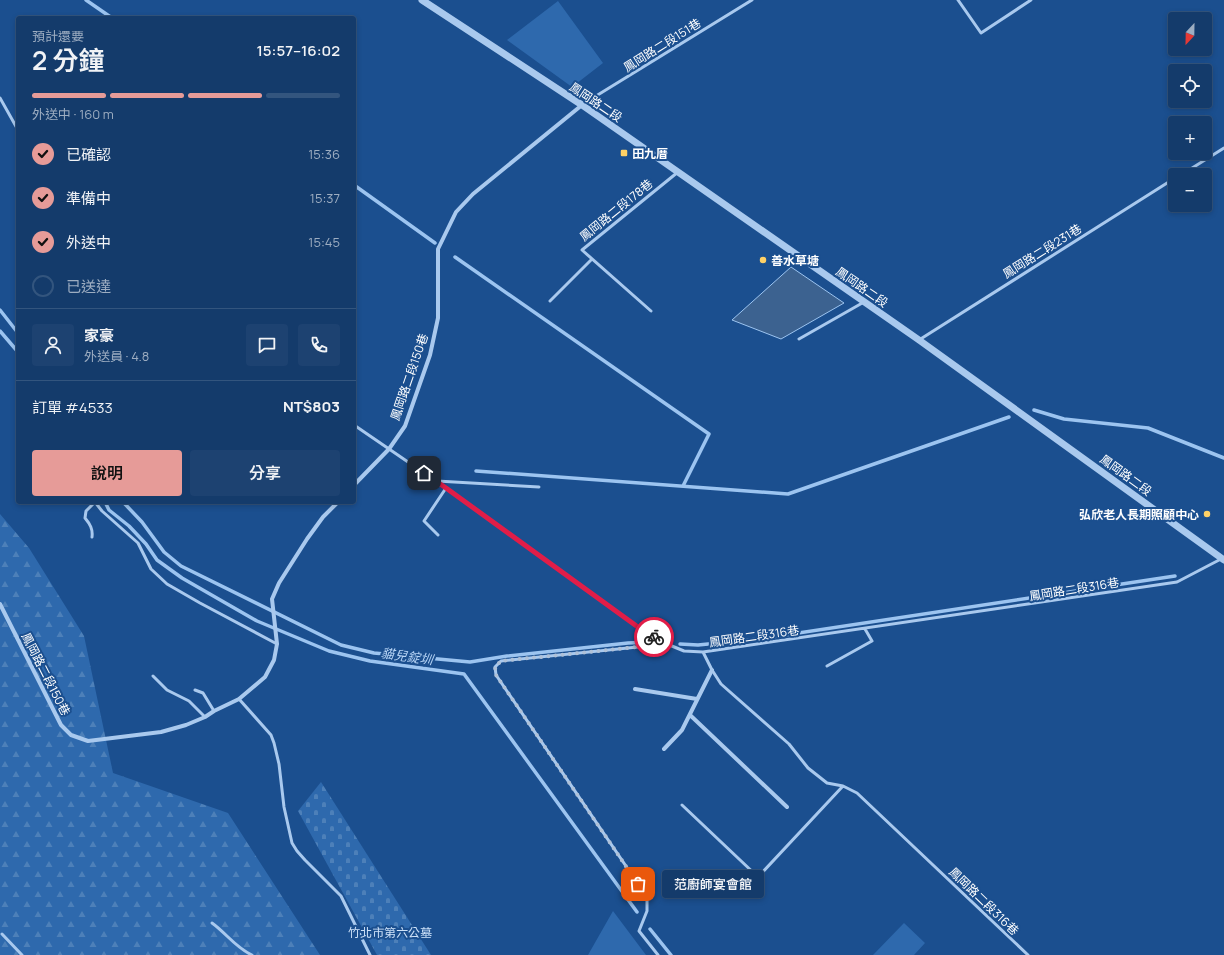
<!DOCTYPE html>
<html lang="zh-TW">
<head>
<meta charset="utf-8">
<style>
  :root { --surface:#143b6b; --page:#1d4271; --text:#f1f3f6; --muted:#9dadc1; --line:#33557e; --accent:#e69b98 }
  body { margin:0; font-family:Manrope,"Noto Sans TC",sans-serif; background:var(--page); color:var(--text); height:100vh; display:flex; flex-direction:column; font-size:15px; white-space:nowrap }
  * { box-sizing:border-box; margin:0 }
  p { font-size:13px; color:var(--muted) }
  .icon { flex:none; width:22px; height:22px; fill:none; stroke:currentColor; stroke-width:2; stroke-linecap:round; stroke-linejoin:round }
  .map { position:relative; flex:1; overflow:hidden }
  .drawer { position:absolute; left:16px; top:16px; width:340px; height:488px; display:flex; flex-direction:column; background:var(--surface); border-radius:4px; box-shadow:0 2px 6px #0003,0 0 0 1px var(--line) }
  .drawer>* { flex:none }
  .needle { width:26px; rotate:202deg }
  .tools { position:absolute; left:1168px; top:12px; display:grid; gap:8px }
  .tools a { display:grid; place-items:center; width:44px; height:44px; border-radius:4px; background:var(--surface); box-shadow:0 2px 6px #0003,0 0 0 1px var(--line); font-size:20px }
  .pin { position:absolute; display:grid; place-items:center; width:34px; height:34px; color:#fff; margin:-17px; border-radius:8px; box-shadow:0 2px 6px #0006 }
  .courier { position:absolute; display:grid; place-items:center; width:40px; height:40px; margin:-20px; border:3px solid #e11d48; border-radius:50%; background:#fff; color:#222; box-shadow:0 1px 5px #0007 }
  .bubble { position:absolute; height:28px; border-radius:4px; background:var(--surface); box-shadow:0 2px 6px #0003,0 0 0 1px var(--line); font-size:13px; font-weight:600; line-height:28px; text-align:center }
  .overview em { font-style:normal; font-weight:600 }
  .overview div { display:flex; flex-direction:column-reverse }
  .overview { display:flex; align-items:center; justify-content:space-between; height:68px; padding:0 16px }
  h1 { font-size:26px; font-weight:600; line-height:30px }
  .bar { display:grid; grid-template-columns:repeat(4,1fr); gap:6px 4px; align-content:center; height:48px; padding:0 16px }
  .bar i { height:5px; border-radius:3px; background:var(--line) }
  .bar .current { background:var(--accent) }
  .bar p { grid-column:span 4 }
  .line { display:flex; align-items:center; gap:10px; padding:0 16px; border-top:1px solid var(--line) }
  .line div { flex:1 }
  .round { display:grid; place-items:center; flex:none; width:42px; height:42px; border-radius:4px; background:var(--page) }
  ol { padding:0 16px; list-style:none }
  li { display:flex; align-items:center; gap:12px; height:44px }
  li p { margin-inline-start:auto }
  li .icon { padding:4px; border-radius:50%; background:var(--accent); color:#111; stroke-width:4 }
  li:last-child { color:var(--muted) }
  li i { width:22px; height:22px; border:2px solid var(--line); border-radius:50% }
  .button { display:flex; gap:8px; margin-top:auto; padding:8px 16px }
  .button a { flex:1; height:46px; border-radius:4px; background:var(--accent); color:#111; font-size:16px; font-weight:600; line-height:46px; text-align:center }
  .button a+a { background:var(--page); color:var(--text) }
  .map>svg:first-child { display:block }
  .grass { fill:#2e69ad }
  .forest { fill:url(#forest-firs) }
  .cemetery { fill:url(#cemetery-stones) }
  .water { fill:#3c6290; stroke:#9cc4f0 }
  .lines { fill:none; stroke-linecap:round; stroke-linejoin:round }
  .stream { stroke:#9cc4f0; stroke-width:3.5 }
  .service { stroke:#a9c9ee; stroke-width:3 }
  .minor { stroke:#a9c9ee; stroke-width:4 }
  .tertiary { stroke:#a9c9ee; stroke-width:7 }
  .done { stroke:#afc1d8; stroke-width:4; stroke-dasharray:0 7.2 }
  .route { stroke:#e11d48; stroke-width:5 }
  .poi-dot { fill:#ffd166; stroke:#1b4f8f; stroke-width:1.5 }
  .labels { text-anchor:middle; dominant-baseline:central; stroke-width:4; stroke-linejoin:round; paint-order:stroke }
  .street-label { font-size:12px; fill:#fff; stroke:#1b4f8f }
  .poi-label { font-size:12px; font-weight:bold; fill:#fff; stroke:#1b4f8f; text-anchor:start }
  .park-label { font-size:12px; fill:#cfe3fa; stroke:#1b4f8f }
  .water-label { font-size:13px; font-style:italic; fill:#b5d3f5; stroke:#1b4f8f }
</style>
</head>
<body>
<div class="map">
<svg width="1224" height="955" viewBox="0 0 1224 955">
  <defs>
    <pattern id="forest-firs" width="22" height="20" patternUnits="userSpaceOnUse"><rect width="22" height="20" fill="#2e69ad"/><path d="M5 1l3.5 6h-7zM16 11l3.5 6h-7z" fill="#4d80b9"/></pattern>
    <pattern id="cemetery-stones" width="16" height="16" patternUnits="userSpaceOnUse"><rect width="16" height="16" fill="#2e69ad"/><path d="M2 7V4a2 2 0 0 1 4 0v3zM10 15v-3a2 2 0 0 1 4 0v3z" fill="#4d80b9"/></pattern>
  </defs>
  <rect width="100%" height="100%" fill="#1b4f8f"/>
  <!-- grass -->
  <path class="grass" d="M558 1 603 63 572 87 507 40Z
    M613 911 646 955H588Z
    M904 923 925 943 914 955H873Z"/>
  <!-- forest -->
  <path class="forest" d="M0 514 29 548 84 636 113 773 228 813 320 955H0Z"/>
  <!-- cemetery -->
  <path class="cemetery" d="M321 782 431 955H377L298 811Z"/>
  <!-- water -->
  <path class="water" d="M791 267 844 303 781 339 732 320Z"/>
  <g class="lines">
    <!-- stream -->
    <path class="stream" d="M86 0 112 18
      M354 185 435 243
      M455 257 709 434 683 486
      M0 310 18 333
      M0 331 18 352
      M1034 410 1064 419 1148 428 1224 458
      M476 471 788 494 1009 417
      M105 502 109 510 129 526 146 544 157 560 182 578 257 621 329 651 370 661 464 674 637 912
      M123 502 142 522 164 552 181 566 341 645 374 653 470 662 507 656 628 643 651 642
      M680 644 698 645 759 639 1175 576
      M650 929 671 955"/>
    <!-- service -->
    <path class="service" d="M958 0 981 33 1031 0
      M0 98 18 130
      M583 104 752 0
      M1181 175 1224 148
      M550 301 592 259
      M651 311 582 250 678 172
      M799 339 864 302
      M919 340 1175 178
      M354 425 446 488 642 630 667 644
      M437 481 539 487
      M95 502 102 511 138 543 151 569 167 584 200 603 277 644
      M438 535 424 521 446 488
      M92 537C93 529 90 524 85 518L86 511 95 502
      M703 652 712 670 721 684 789 744 808 768 827 783 843 786 857 793 1028 955
      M827 666 872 641 865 629
      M153 676 167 690 189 701 205 717
      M195 690 203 693 214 711
      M239 699 271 735 274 743 279 764 284 807 292 843 297 851 305 860 341 896 370 955
      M682 805 758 877 843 786
      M212 923C226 933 236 948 252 955
      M2 934 22 955
      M658 955 639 931 647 911V897L496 675 495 667 501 661 667 644 684 651 703 652 1177 582 1221 559"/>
    <!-- minor -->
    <path class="minor" d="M354 485 389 449 405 426 430 355 438 318V249L456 212 473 194 582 105
      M0 604 61 725 71 735 88 741 161 732 186 725 205 717 214 711 239 699 265 677 274 660 277 644 272 599 279 583 307 539 323 517 338 502
      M635 689 697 699
      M690 715 787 807
      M664 749 682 730 712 670"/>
    <!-- tertiary -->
    <path class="tertiary" d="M422 0 582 105 919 340 1224 560"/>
  </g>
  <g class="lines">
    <!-- done -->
    <path class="done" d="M638 884 496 675 495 667 501 661 667 644 654 637"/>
    <!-- route -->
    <path class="route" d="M424 473 446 488 642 630 654 637"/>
  </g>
  <!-- markers -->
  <g class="poi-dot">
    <rect x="620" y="149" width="8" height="8" rx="2"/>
    <circle cx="763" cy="260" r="4"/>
    <circle cx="1207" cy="514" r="4"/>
  </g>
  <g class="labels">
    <!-- street labels -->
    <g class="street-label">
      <text transform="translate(662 45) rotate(-32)">鳳岡路二段151巷</text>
      <text transform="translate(596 102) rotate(34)">鳳岡路二段</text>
      <text transform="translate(616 210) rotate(-39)">鳳岡路二段178巷</text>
      <text transform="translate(1042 251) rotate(-32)">鳳岡路二段231巷</text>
      <text transform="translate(862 287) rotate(35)">鳳岡路二段</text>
      <text transform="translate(409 377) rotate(-71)">鳳岡路二段150巷</text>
      <text transform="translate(1126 475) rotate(36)">鳳岡路二段</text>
      <text transform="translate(1074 589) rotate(-9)">鳳岡路二段316巷</text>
      <text transform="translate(754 636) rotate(-8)">鳳岡路二段316巷</text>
      <text transform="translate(46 674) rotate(63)">鳳岡路二段150巷</text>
      <text transform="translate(984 901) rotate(44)">鳳岡路二段316巷</text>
    </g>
    <!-- poi labels -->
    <g class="poi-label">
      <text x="632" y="153">田九厝</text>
      <text x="771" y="260">善水草塘</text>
      <text x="1199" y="514" text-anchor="end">弘欣老人長期照顧中心</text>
    </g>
    <!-- park labels -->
    <g class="park-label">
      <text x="390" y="932">竹北市第六公墓</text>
    </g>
    <!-- water labels -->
    <g class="water-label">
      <text transform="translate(407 656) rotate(8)">貓兒錠圳</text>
    </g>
  </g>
</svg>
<div class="tools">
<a><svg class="needle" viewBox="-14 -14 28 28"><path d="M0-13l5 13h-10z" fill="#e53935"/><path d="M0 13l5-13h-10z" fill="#9dadc1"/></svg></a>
<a><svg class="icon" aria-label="locate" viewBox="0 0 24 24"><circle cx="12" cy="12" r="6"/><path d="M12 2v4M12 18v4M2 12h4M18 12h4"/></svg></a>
<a>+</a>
<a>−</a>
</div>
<div class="pin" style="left:638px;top:884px;background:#ea580c"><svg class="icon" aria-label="bag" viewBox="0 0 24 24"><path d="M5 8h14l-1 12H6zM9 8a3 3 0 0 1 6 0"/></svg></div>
<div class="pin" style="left:424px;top:473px;background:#1f2937"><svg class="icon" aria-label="home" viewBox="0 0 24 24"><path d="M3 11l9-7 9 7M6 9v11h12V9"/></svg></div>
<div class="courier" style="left:654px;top:637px"><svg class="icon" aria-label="bike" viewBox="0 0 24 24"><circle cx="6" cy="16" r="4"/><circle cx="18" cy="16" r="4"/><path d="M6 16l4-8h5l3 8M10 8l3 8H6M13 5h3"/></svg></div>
<div class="bubble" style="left:662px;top:870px;width:102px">范廚師宴會館</div>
<section class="drawer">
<div class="overview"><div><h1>2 分鐘</h1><p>預計還要</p></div><em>15:57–16:02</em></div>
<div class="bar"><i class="current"></i><i class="current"></i><i class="current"></i><i></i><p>外送中 · 160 m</p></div>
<ol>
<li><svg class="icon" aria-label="check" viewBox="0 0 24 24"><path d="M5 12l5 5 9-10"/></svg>已確認<p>15:36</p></li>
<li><svg class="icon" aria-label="check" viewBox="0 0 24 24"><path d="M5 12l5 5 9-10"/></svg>準備中<p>15:37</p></li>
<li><svg class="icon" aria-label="check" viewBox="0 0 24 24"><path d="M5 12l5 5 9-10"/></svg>外送中<p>15:45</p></li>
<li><i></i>已送達</li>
</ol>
<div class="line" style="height:72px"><a class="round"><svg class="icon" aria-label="person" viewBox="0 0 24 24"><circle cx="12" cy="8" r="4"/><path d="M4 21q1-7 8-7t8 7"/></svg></a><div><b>家豪</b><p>外送員 · 4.8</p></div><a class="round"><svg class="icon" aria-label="chat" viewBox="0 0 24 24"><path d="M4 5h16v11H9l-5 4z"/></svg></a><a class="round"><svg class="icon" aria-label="phone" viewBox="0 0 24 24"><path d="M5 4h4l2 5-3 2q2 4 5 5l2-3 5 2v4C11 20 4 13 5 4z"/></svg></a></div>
<div class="line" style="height:52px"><div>訂單 #4533</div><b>NT$803</b></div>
<div class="button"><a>說明</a><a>分享</a></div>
</section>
</div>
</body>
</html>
